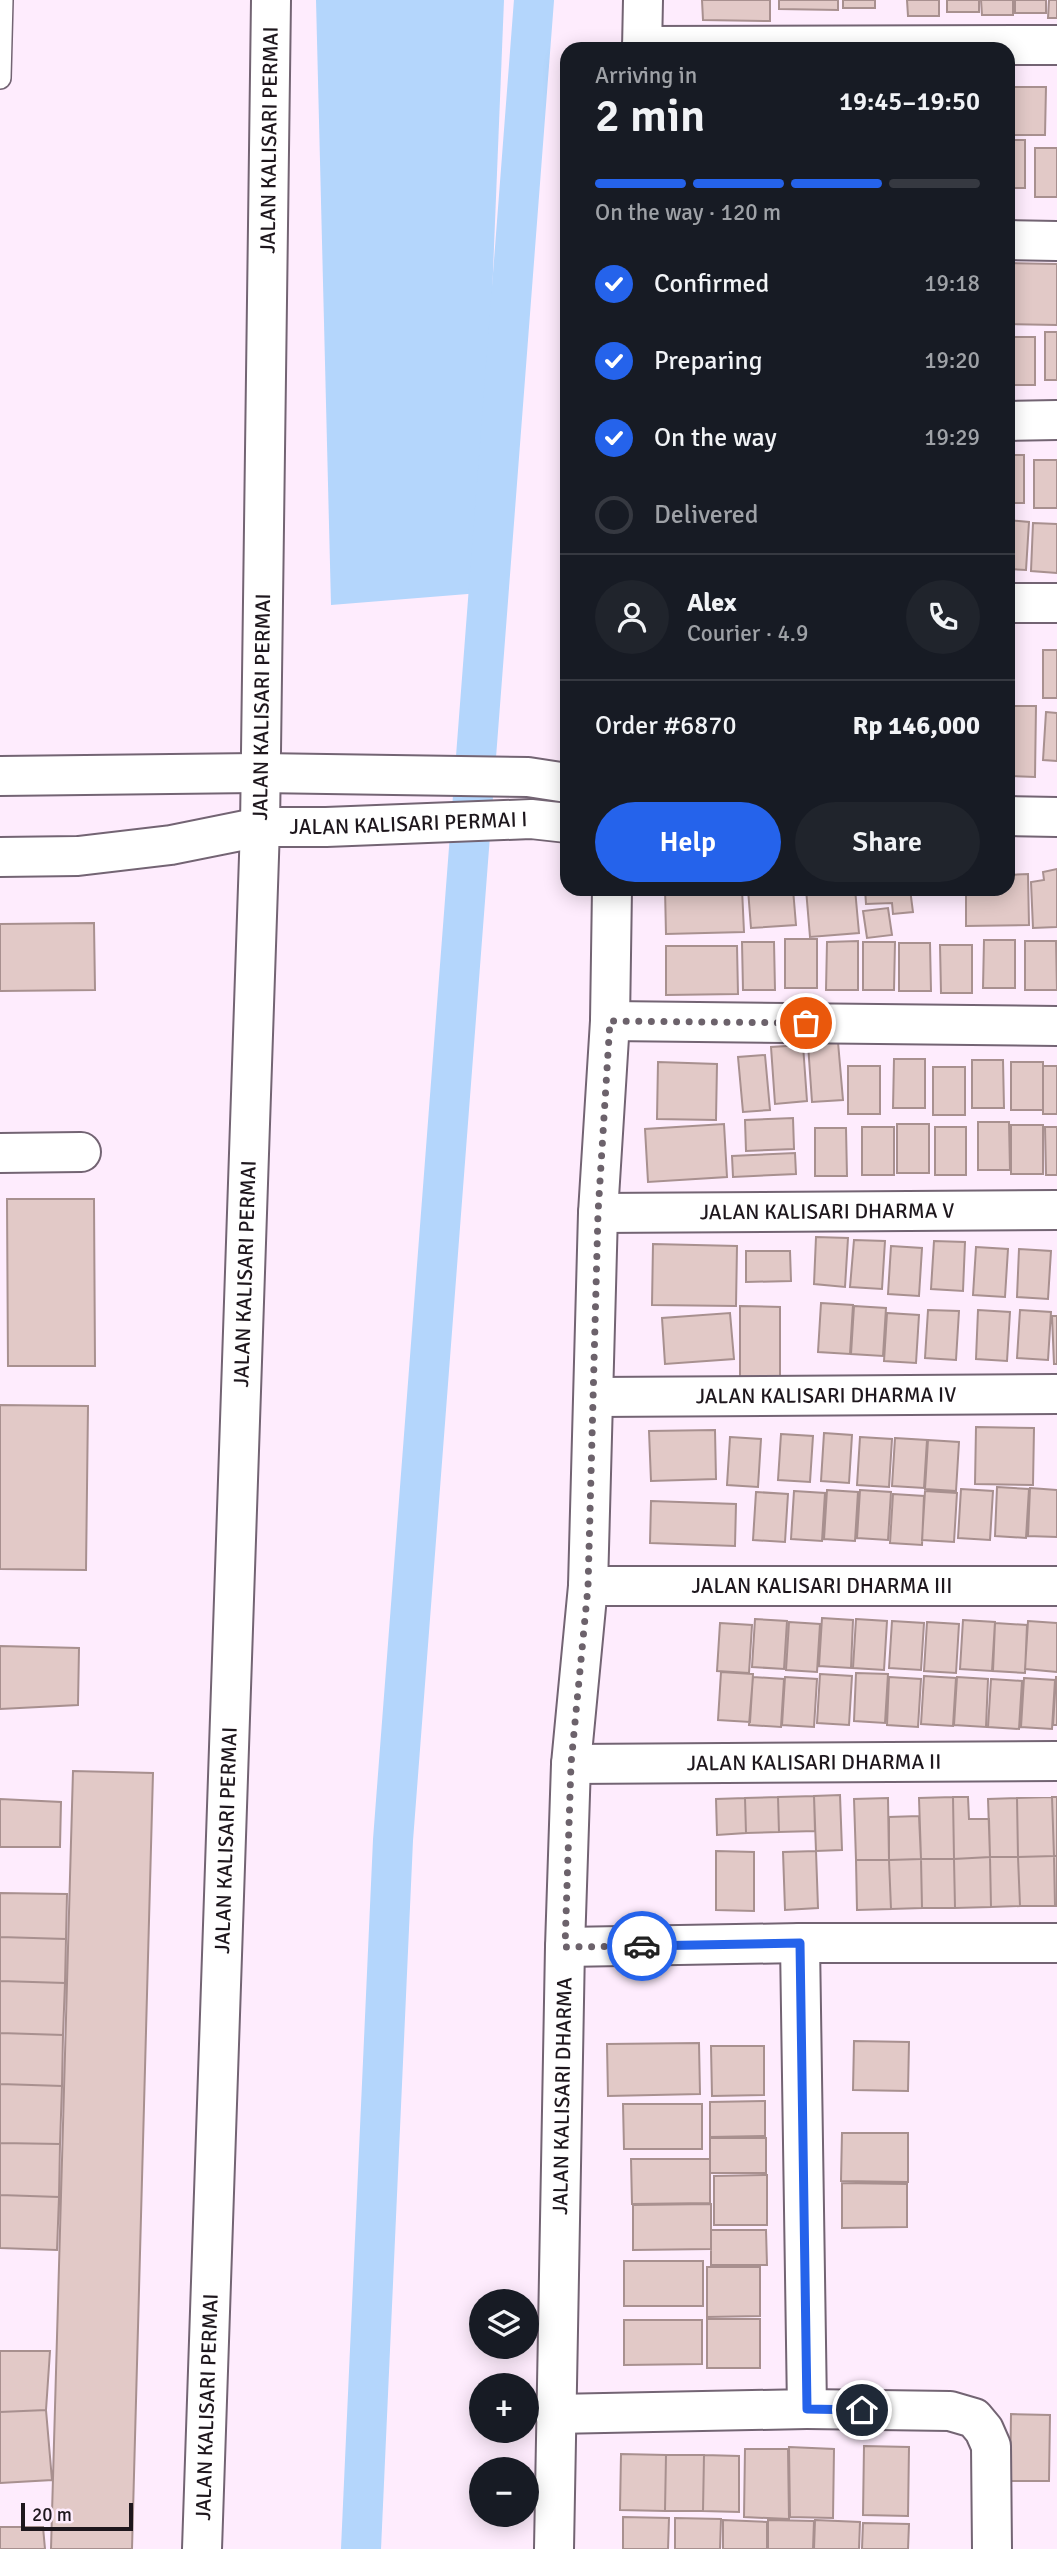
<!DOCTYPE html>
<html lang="en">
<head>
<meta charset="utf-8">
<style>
  :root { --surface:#171b24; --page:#20242c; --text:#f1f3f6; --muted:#9ea1a6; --line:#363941; --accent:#2563eb }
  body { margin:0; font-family:Signika,sans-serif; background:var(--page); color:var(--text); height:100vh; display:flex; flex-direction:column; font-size:26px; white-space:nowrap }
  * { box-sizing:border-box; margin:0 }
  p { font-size:23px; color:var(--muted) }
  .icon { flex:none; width:38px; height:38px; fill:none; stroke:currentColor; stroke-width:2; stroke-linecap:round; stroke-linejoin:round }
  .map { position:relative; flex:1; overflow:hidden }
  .sheet { position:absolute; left:560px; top:42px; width:455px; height:854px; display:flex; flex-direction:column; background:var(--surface); border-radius:21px; box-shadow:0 4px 18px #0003 }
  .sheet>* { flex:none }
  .controls { position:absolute; left:469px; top:2289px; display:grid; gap:14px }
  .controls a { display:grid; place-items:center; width:70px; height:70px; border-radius:50%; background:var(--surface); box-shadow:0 4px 18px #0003; font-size:35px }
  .scale { position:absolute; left:21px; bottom:18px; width:112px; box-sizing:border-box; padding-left:7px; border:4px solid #1e171d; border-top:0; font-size:19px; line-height:24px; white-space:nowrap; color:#1e171d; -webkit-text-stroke:5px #feecfd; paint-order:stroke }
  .pin { position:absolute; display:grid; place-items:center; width:60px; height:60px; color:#fff; margin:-30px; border:4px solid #fff; border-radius:50%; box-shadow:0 2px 7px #0007 }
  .courier { position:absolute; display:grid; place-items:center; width:70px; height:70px; margin:-35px; border:5px solid #2563eb; border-radius:50%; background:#fff; color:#222; box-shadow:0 2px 9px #0007 }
  .head em { font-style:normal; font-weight:600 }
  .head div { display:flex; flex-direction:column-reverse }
  .head { display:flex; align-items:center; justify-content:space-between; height:119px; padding:0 35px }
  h1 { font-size:46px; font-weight:600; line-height:52px }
  .bar { display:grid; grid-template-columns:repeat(4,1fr); gap:10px 7px; align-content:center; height:84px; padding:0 35px }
  .bar i { height:9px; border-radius:5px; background:var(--line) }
  .bar .active { background:var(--accent) }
  .bar p { grid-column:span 4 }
  .line { display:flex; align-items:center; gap:18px; padding:0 35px; border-top:2px solid var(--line) }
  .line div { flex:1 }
  .round { display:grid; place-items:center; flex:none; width:74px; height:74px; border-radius:37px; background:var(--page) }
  ol { padding:0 35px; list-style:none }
  li { display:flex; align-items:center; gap:21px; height:77px }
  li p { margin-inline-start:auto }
  li .icon { padding:7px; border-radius:50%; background:var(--accent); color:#fff; stroke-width:4 }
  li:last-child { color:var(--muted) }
  li i { width:38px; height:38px; border:4px solid var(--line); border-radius:50% }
  .cta { display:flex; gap:14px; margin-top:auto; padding:14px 35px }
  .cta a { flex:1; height:80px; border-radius:42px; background:var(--accent); color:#fff; font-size:28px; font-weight:600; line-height:80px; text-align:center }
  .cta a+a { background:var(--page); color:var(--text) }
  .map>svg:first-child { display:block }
  .water { fill:#b4d6fc }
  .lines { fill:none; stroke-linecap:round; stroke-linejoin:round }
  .canal { stroke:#b4d6fc; stroke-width:40 }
  .building { fill:#e2c9c7; stroke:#a8908f; stroke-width:2 }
  .service-casing { stroke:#736473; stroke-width:24 }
  .minor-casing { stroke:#736473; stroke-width:42 }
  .service { stroke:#fff; stroke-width:21 }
  .minor { stroke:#fff; stroke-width:38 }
  .done { stroke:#6c626b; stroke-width:7; stroke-dasharray:0 12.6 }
  .route { stroke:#2563eb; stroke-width:9 }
  .labels { text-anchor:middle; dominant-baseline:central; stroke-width:6; stroke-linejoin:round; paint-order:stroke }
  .street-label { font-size:21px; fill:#1e171d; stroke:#feecfd }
</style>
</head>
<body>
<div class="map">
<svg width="1057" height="2549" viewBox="0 0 1057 2549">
  <rect width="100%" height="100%" fill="#feecfd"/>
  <!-- water -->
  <path class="water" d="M316 0H504L480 593 331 605Z"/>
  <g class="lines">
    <!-- canal -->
    <path class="canal" d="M361 2549 393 1840 534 0"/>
  </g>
  <!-- building -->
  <path class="building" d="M702 0H770V21L703 20Z
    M779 0H838V10L779 9Z
    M843 0H875V8H843Z
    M907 0H939V16H908Z
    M947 0H979V12H947Z
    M981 0H1013V15H982Z
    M1015 0H1046V13H1015Z
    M1049 0H1057V18H1048Z
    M1014 87H1046L1045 135H1014Z
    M1008 140H1025V188H1008Z
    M1035 148H1057V197H1035Z
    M1008 263 1057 264V325L1008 324Z
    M1045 332H1057V380H1045Z
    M1008 337H1035V385H1008Z
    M1008 455H1024V503H1008Z
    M1034 460H1057V508H1034Z
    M1008 520 1029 522 1026 570 1008 569Z
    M1033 523 1057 524V573L1031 571Z
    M1043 650H1057V698H1043Z
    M1008 651H1012V682H1008Z
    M1008 706H1036L1035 777 1008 776Z
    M1046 712 1057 713V761L1043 760Z
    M1057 869V927L1033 928 1031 882 1044 880 1043 872Z
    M1028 874 1029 925 966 926V889H1008V875Z
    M665 889H742L744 932 666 934Z
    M748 889H793L796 925 751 928Z
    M806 889H855L859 933 810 937Z
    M865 889H910L913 912 893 914 892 903 866 904Z
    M888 908 892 935 867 938 863 911Z
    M94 923 95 990 0 991V924Z
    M785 939H817V988H785Z
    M984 940H1015V988H983Z
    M858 941V990H826L827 942Z
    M1025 941H1056L1057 990H1025Z
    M742 942H774L775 990H743Z
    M863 942H895L894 990H863Z
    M899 943H930L931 991H899Z
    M940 945H972V993H941Z
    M666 946H737L738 994 666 995Z
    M838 1042 843 1100 812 1102 808 1044Z
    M803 1045 807 1101 775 1104 771 1047Z
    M765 1055 770 1110 743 1112 738 1057Z
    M894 1059H925V1108H893Z
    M972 1060H1003L1004 1108H972Z
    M658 1062 717 1064 716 1120 657 1119Z
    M1011 1062H1043V1110H1011Z
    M848 1066H880V1114H848Z
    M1043 1066H1057V1114H1043Z
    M933 1067H965V1115H933Z
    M793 1118 794 1149 746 1151 745 1120Z
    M978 1122H1009L1010 1170H978Z
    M724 1124 727 1177 648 1182 645 1129Z
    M897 1124H929V1173H897Z
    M1011 1125H1043V1174H1011Z
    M862 1127H894V1175H862Z
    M935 1127H966V1175H935Z
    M1045 1127H1057V1175H1046Z
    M815 1128H846L847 1176H815Z
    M795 1153 796 1174 733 1177 732 1156Z
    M7 1199H94L95 1366H8Z
    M816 1237 848 1238 845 1287 814 1284Z
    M854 1240 885 1241 882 1289 850 1287Z
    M934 1241 965 1242 963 1291 931 1289Z
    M653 1244 737 1246 736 1306 652 1305Z
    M891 1246 922 1248 919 1296 888 1294Z
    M976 1247 1008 1249 1005 1297 973 1295Z
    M1019 1249 1051 1251 1048 1299 1017 1297Z
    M746 1251H790L791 1281 746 1282Z
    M821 1303 853 1305 850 1354 818 1352Z
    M740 1306 780 1307V1380L740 1379Z
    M854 1306 886 1308 883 1356 851 1354Z
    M928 1310 959 1311 956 1360 925 1358Z
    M978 1310 1010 1312 1007 1361 976 1359Z
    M1020 1310 1051 1312 1048 1360 1017 1358Z
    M730 1313 734 1359 665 1364 662 1318Z
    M887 1313 919 1315 916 1363 884 1361Z
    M1052 1316H1057V1364H1054Z
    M0 1405 88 1406 86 1570 0 1569Z
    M976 1427 1034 1428 1033 1485 975 1484Z
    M715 1430 716 1479 651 1481 649 1431Z
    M824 1433 852 1435 849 1483 821 1481Z
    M781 1434 813 1436 810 1482 778 1480Z
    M730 1437 761 1439 758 1487 727 1485Z
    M860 1437 892 1439 889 1487 857 1485Z
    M895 1438 927 1440 924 1488 892 1486Z
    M928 1440 959 1442 956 1491 925 1489Z
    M997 1487 1029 1489 1026 1538 995 1536Z
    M1030 1488 1057 1490V1537L1028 1536Z
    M961 1489 993 1491 990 1540 958 1538Z
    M827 1490 858 1492 855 1541 824 1539Z
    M860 1490 891 1492 888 1540 857 1538Z
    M794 1491 825 1493 822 1541 791 1539Z
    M925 1491 957 1493 954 1542 922 1540Z
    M756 1492 788 1494 785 1542 753 1540Z
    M893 1494 924 1496 922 1545 890 1543Z
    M651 1501 736 1504 735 1546 650 1543Z
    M822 1618 853 1620 851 1668 819 1666Z
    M755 1619 787 1621 784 1669 752 1667Z
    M856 1619 887 1621 884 1670 853 1668Z
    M963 1620 995 1622 992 1671 960 1669Z
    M892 1621 924 1623 921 1670 889 1668Z
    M1028 1621 1057 1623V1672L1025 1669Z
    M789 1622 820 1624 817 1672 786 1670Z
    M927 1622 959 1624 956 1673 924 1671Z
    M720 1623 752 1625 749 1673 717 1671Z
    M995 1623 1027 1625 1025 1673 993 1671Z
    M0 1646 79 1648 78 1705 0 1709Z
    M721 1672 753 1674 750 1722 718 1720Z
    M856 1673 888 1674 885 1723 854 1721Z
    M820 1674 852 1676 849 1725 817 1723Z
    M924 1676 956 1678 953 1726 921 1724Z
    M753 1677 784 1679 781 1727 749 1725Z
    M785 1677 817 1679 814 1727 782 1725Z
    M889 1677 921 1679 918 1727 887 1725Z
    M957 1677 988 1679 986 1727 954 1725Z
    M1056 1677H1057V1725H1053Z
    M1024 1678 1055 1680 1052 1729 1021 1727Z
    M991 1679 1022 1681 1019 1729 988 1727Z
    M73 1771 153 1773 132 2549H51Z
    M840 1795 842 1850 816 1851 814 1796Z
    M814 1796 815 1831 779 1832 778 1797Z
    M778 1797 779 1832 746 1833 745 1798Z
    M953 1797 954 1859H921L919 1798Z
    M953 1797H968L969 1819H989L990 1857 954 1859Z
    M1052 1797H1057V1856H1054Z
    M1052 1797 1054 1856 1018 1857 1017 1798Z
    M745 1798 746 1833 717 1835 716 1799Z
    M888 1798 889 1860H856L854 1799Z
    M1017 1798 1018 1857H990L988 1799Z
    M0 1799 61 1802 60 1847H0Z
    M919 1816 921 1859 889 1860V1817Z
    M716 1851 754 1852V1911L716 1910Z
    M816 1851 818 1908 785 1910 783 1852Z
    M1054 1856H1057V1906H1055Z
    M1054 1856 1055 1906H1020L1018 1857Z
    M990 1857H1018L1020 1906 991 1907Z
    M990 1857 991 1907 955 1908 954 1859Z
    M921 1859H954L955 1908H922Z
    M921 1859 922 1908 891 1909 889 1860Z
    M856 1860H889L891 1909 857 1910Z
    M0 1893 67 1894 66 1939 0 1937Z
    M0 1937 66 1939 65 1983 0 1981Z
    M0 1981 65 1983 63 2035 0 2033Z
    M0 2033 63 2035 62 2086 0 2084Z
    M854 2041 909 2042 908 2091 853 2090Z
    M699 2043 700 2094 608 2096 607 2044Z
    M711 2046H764V2095L712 2096Z
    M0 2084 62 2086 60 2144 0 2143Z
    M765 2101V2136L710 2137V2102Z
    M623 2104H702V2149H624Z
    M842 2133H908V2182L841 2181Z
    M710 2138H766V2173H710Z
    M0 2143 60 2144 59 2197 0 2195Z
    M631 2159H710V2203L632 2204Z
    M767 2175V2225H714V2176Z
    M842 2183 907 2184V2227L842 2228Z
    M0 2195 59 2197 57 2250 0 2248Z
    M711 2204V2249L633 2250V2205Z
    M711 2230H766L767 2265H711Z
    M624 2261H703V2306H624Z
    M707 2267H760V2316L707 2317Z
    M707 2319H760V2368H707Z
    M624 2320H702V2364L624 2365Z
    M0 2351H50L46 2410 0 2412Z
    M46 2410 52 2480 0 2483V2412Z
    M1011 2414 1050 2415 1049 2481H1010Z
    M864 2446 909 2447 908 2516 863 2515Z
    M789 2447 834 2449 833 2518 790 2517Z
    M745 2449H788L789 2519 744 2517Z
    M621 2454 666 2455 665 2511 620 2510Z
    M666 2455H704L703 2511H665Z
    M704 2455 739 2456V2512L703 2511Z
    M623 2517 669 2518 668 2549H623Z
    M675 2518 721 2519 720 2549H675Z
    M723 2520 767 2522V2549H723Z
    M768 2520 814 2521 813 2549H768Z
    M815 2520 860 2522 859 2549H814Z
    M863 2523 909 2524 908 2549H862Z
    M0 2527H43L45 2549H0Z"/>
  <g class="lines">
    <defs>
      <path id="service" d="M0 78 2 0"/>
      <g id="minor">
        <path d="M642 46 1057 45"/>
        <path d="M642 49 643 0"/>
        <path d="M1008 240 1057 241"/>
        <path d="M1008 421 1057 420"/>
        <path d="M1008 603H1057"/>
        <path d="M0 776 260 773 528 777 567 783"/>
        <path d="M1008 816 1057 817"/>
        <path id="s1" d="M0 857 78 856 171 845 260 827H326L531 819 567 823"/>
        <path d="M610 1021 1057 1026"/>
        <path d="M0 1153 81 1152"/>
        <path id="s2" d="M598 1213 1057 1210"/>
        <path id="s3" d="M595 1397 1057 1394"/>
        <path id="s4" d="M588 1586H1057"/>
        <path id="s5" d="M571 1764 1057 1761"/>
        <path d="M565 1947 800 1943H1057"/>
        <path d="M807 2409 950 2411 974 2418 984 2430 991 2446 992 2549"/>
        <path d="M555 2414 807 2409 800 1943"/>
        <path id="s6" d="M202 2549 260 827 271 0"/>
        <path id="s7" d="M554 2549 565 1947 571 1764 588 1586 598 1213 610 1021 612 889"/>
      </g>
    </defs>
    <!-- service casing -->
    <use href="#service" class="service-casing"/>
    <!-- minor casing -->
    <use href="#minor" class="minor-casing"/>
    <!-- service -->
    <use href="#service" class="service"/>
    <!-- minor -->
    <use href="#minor" class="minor"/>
  </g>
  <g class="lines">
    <!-- done -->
    <path class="done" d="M642 1946 565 1947 571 1764 588 1587 598 1213 610 1021 806 1023"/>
    <!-- route -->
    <path class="route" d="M642 1946 800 1943 807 2409 862 2410"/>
  </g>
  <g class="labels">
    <!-- street labels -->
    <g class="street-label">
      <text stroke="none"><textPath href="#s6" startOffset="2410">JALAN KALISARI PERMAI</textPath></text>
      <text stroke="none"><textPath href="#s6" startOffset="1843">JALAN KALISARI PERMAI</textPath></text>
      <text stroke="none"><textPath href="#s1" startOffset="411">JALAN KALISARI PERMAI I</textPath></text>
      <text stroke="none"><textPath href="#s2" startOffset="229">JALAN KALISARI DHARMA V</textPath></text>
      <text stroke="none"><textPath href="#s6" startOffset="1276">JALAN KALISARI PERMAI</textPath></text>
      <text stroke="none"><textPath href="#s3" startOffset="231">JALAN KALISARI DHARMA IV</textPath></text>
      <text stroke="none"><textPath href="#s4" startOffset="234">JALAN KALISARI DHARMA III</textPath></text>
      <text stroke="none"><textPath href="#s5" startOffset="243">JALAN KALISARI DHARMA II</textPath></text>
      <text stroke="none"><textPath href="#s6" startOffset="709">JALAN KALISARI PERMAI</textPath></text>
      <text stroke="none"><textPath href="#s7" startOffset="453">JALAN KALISARI DHARMA</textPath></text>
      <text stroke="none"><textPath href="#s6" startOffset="142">JALAN KALISARI PERMAI</textPath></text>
    </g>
  </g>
</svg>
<div class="controls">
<a><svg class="icon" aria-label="layers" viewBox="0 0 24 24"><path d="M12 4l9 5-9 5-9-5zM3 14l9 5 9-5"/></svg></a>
<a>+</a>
<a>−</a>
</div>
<div class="scale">20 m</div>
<div class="pin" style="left:806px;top:1023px;background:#ea580c"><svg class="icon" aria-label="bag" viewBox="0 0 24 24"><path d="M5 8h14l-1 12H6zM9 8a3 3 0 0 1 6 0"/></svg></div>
<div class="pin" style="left:862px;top:2410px;background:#1f2937"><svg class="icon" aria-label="home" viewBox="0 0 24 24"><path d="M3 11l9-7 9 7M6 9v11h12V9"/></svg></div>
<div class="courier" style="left:642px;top:1946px"><svg class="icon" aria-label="car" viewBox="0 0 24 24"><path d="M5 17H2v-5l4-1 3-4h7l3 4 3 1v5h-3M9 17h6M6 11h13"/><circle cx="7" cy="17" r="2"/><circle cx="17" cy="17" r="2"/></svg></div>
<section class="sheet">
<div class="head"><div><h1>2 min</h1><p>Arriving in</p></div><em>19:45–19:50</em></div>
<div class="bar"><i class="active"></i><i class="active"></i><i class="active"></i><i></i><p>On the way · 120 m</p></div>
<ol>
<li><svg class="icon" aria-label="check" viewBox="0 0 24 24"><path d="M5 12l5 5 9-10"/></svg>Confirmed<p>19:18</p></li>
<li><svg class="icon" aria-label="check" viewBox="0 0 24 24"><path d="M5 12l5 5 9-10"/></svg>Preparing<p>19:20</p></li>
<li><svg class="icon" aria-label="check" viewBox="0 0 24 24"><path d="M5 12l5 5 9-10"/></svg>On the way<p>19:29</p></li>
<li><i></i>Delivered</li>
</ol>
<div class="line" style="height:126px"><a class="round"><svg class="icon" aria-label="person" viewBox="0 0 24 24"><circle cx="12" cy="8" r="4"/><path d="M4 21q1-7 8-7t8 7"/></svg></a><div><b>Alex</b><p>Courier · 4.9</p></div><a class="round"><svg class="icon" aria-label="phone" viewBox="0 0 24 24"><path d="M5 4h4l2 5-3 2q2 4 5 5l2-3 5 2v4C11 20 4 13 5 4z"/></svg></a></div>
<div class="line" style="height:91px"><div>Order #6870</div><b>Rp 146,000</b></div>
<div class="cta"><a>Help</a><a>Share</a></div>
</section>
</div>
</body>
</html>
